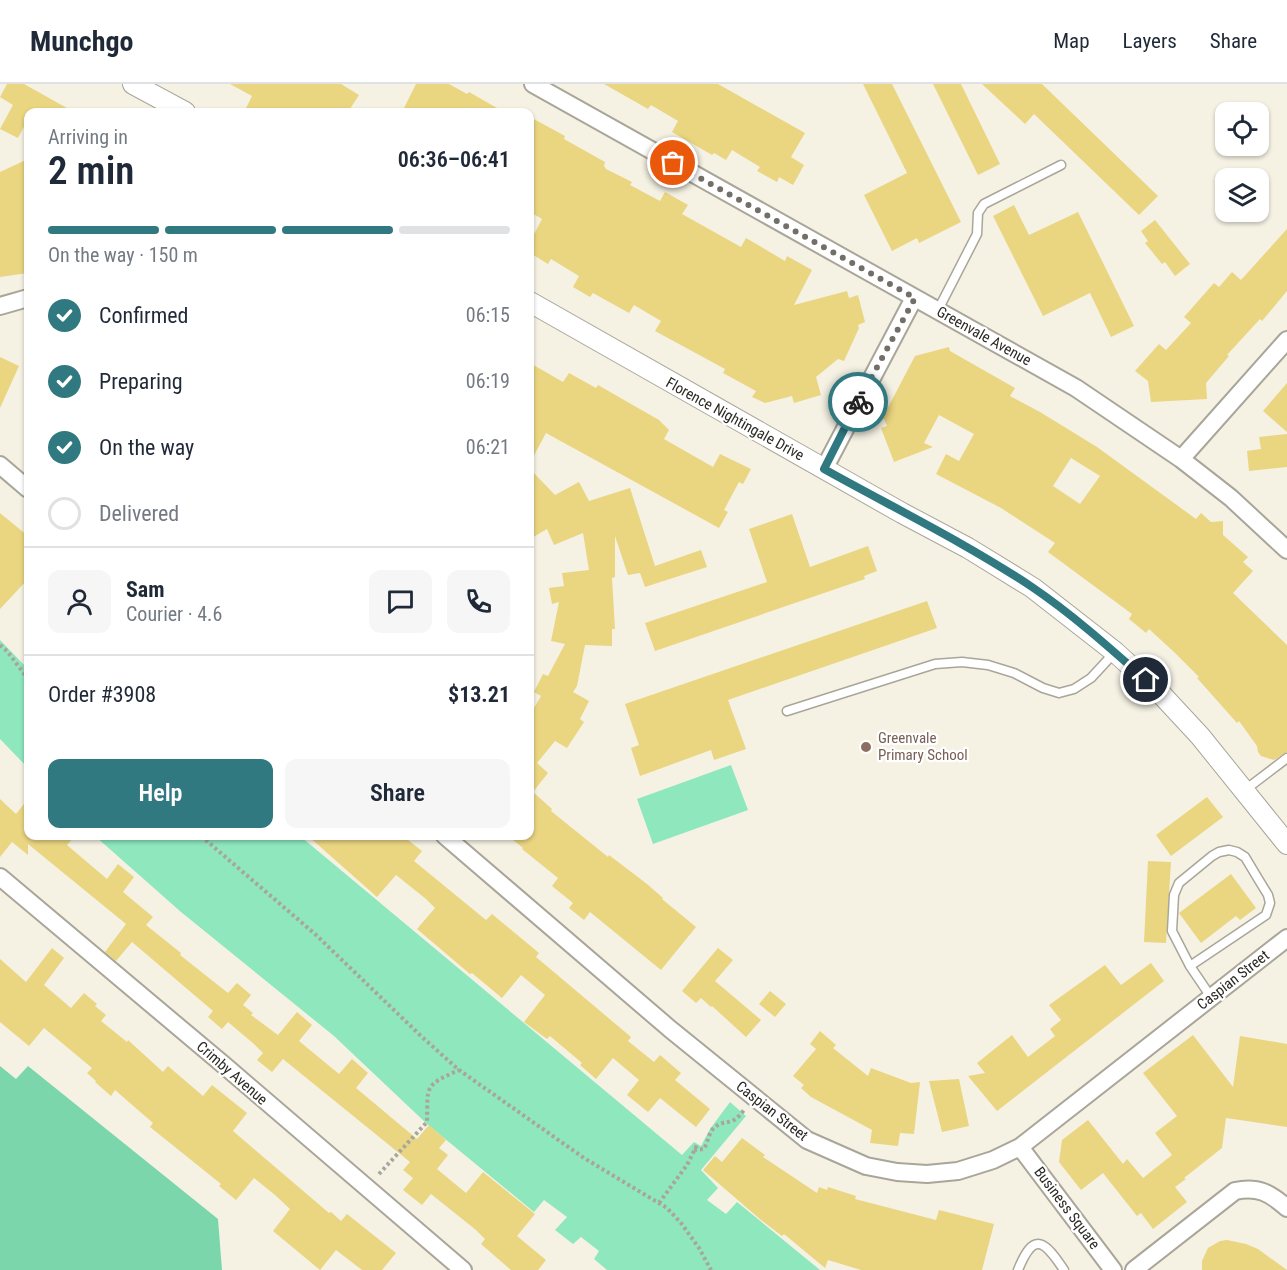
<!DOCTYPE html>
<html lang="en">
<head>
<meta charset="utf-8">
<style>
  :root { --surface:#fff; --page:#f6f6f7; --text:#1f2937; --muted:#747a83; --line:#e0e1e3; --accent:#307980 }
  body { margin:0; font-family:"Roboto Condensed",sans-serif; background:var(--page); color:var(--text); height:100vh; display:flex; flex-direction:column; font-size:22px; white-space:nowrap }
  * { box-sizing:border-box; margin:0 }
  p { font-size:20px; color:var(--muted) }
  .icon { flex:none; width:33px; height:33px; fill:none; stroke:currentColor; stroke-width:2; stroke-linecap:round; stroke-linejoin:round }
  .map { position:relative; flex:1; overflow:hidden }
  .panel { position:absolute; left:24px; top:24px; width:510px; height:732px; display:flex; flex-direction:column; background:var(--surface); border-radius:12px; box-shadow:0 2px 4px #0004 }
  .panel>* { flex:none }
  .buttons { position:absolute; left:1215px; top:18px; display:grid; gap:12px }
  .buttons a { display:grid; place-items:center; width:54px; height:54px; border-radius:12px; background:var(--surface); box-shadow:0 2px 4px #0004; font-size:30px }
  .pin { position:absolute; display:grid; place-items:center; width:51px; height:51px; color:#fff; margin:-26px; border:3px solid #fff; border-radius:50%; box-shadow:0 2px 6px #0007 }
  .courier { position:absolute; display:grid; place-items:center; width:60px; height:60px; margin:-30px; border:4px solid #307980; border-radius:50%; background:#fff; color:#222; box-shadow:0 2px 8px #0007 }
  .overview em { font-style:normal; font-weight:600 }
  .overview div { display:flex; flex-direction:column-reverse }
  .overview { display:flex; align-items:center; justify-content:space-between; height:102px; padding:0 24px }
  h1 { font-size:39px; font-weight:600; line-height:45px }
  .bar { display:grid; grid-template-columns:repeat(4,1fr); gap:9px 6px; align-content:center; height:72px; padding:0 24px }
  .bar i { height:8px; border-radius:4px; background:var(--line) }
  .bar .on { background:var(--accent) }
  .bar p { grid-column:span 4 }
  .line { display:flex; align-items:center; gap:15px; padding:0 24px; border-top:2px solid var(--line) }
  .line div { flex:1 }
  .round { display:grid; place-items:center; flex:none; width:63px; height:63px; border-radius:12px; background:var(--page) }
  ol { padding:0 24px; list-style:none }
  li { display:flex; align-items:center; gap:18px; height:66px }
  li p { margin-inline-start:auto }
  li .icon { padding:6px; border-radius:50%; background:var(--accent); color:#fff; stroke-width:4 }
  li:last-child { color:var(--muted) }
  li i { width:33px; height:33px; border:3px solid var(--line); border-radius:50% }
  .cta { display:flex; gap:12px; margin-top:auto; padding:12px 24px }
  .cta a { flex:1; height:69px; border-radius:12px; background:var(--accent); color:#fff; font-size:24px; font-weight:600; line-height:69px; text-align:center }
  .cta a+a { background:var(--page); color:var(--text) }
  header { display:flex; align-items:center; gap:36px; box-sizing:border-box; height:84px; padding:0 30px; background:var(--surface); border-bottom:2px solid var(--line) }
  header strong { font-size:28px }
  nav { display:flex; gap:33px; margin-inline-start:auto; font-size:21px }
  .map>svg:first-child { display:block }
  .green { fill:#8ee7bd }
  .forest { fill:#7bd6ac }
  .building { fill:#ead581; fill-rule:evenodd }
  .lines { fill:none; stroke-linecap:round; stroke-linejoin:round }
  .service-casing { stroke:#a9a699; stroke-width:11 }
  .minor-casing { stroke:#a9a699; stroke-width:20 }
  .tertiary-casing { stroke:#a9a699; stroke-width:22 }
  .path { stroke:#a8a59b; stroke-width:4; stroke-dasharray:3 3; stroke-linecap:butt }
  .service { stroke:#fff; stroke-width:8 }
  .minor { stroke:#fff; stroke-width:16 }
  .tertiary { stroke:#fff; stroke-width:20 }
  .done { stroke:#716f67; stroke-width:6; stroke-dasharray:0 10.8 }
  .route { stroke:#307980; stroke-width:8 }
  .education-dot { fill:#8d6e63; stroke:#fff; stroke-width:2 }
  .labels { text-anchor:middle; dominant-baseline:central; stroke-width:4.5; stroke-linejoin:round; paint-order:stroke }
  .street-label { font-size:15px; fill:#2a2924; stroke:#fff }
  .education-label { font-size:15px; fill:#785e54; stroke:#fff; text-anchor:start }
</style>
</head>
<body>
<header>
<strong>Munchgo</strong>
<nav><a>Map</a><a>Layers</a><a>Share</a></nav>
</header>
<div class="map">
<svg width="1287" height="1186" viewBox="0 0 1287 1186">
  <rect width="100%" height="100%" fill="#f5f2e4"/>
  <!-- green -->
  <path class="green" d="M0 556 28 585V684L0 655Z
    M731 681 748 726 653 760 637 715Z
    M95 752H300L682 1071 694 1058 701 1062 710 1045 730 1018 746 1032 701 1086 718 1104 707 1116 726 1130 737 1118 820 1186H607L594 1175 599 1167 581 1153 573 1160 555 1146 567 1133 544 1116 534 1128 427 1040 334 952 181 828Z"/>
  <!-- forest -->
  <path class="forest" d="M0 982 16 995 28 982 218 1135 222 1186H0Z"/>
  <!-- building -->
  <path class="building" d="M7 0H24L74 28H28V35L18 54 0 45 13 21 0 13Z
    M230 0H341L359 11 348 28H255L246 24 252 12Z
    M416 0H449L467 10 469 8 504 28H402Z
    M604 0H718L805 49 791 73 804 81 793 101 779 93 777 98 757 87 760 83 732 66 726 76 714 69 712 71 672 48 678 37 651 21 648 25Z
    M863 0H892L961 138 919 159 917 154 892 167 864 111 907 89Z
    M933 0H961L1000 80 978 91Z
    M982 0H1042L1158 112 1139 131 1034 30 1025 40Z
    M530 33 565 52 564 55 605 78 604 82 606 85 632 98 630 101 660 117 665 108 688 121 682 130 741 163 746 154 785 177 787 172 812 186 794 221 847 207 849 214 858 211 865 238 858 241 859 244 844 277 838 275 816 293 821 311 794 319 792 312 765 319 752 313 756 307 723 289 725 285 655 247 661 237 634 221 629 229 593 209 590 213 573 203 579 192 551 175 548 180 530 169V158L542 135 530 128Z
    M28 75V189L0 193V88Z
    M1014 121 1029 151 1078 128 1134 242 1111 253 1090 209 1043 232 993 132Z
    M1155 136 1190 180 1175 192 1165 178 1162 180 1145 159 1148 157 1141 147Z
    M1287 145V207L1262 237 1260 235 1227 271 1229 272 1206 299 1207 315 1151 318 1148 297 1135 287 1159 260 1166 266 1191 239 1184 233 1214 199 1219 203 1232 188 1241 196Z
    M949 263 950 267 1015 304 1010 312 1040 328 1097 363 1196 435 1201 429 1211 438 1223 437V451L1248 473 1243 478 1253 487 1233 509 1287 561V668L1274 676 1261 672 1258 668 1257 662 1239 637 1237 639 1197 594 1199 593 1174 568 1149 545 1146 549 1129 535 1132 530 1048 468 1055 459 1001 424 936 390 946 370 959 377 974 350 939 331 924 359 933 363 894 378 881 344 887 342 883 333 915 272ZM1071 374 1100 392 1080 420 1053 402Z
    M0 273 19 282 0 324Z
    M530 279 563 298 569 289 596 304 598 301 631 320 659 336 669 346 664 355 713 383 720 370 751 385 743 400 739 398 724 426 728 428 719 444 546 349 530 379Z
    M1287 299V348L1263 327Z
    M1287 350V383L1249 387 1247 367 1261 365 1259 353Z
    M530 385 555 411 579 398 589 417 630 404 655 482 701 466 707 483 645 503 640 489 628 491 615 452V493L612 494 615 545H612V562L585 561 577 602 573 608 589 617 580 635 584 638 567 664 555 657 537 679 548 689 533 708 552 725 551 727 608 773 609 771 647 800 663 814 662 815 696 843 661 886 590 828 584 836 569 824 573 819 552 802 558 794 522 765 523 764 508 752H530V631L541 612 534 608 543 590 548 592 565 560 551 557 559 518 552 520 549 504 564 502 562 489 589 486 583 449 554 461 547 445 530 455Z
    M0 429 28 452V495L0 525Z
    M792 430 810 483 868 462 877 487 864 492 865 495 655 567 645 539 767 498 749 445Z
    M927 517 937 544 728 616 746 665 714 676 711 666 640 692 631 664 639 661 625 620Z
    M1207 713 1223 733 1171 772 1156 751Z
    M0 715 16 730 28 715V752H75L67 761 107 795 118 780 134 793 123 808 153 833 146 841 181 869 180 871 228 909 237 899 251 911 243 921 253 929 251 931 278 951 297 928 312 941 299 957 339 990 352 975 368 989 356 1004 417 1055 429 1041 446 1056 439 1064 448 1071 437 1085 466 1109 483 1088 535 1130 517 1152 546 1176 538 1186H511L481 1160 485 1155 476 1146 431 1110 422 1121 403 1106 413 1094 403 1086 410 1078 283 975 272 988 257 976 263 969 254 960 228 938 222 945 208 933 213 927 132 858 116 877 105 868 126 840 28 760V771L12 758 0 773Z
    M308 752H403L422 767 414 777 486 836 492 830 539 869 536 873 631 953 628 957 654 978 660 971 681 989 675 996 710 1025 696 1043 660 1014 648 1028 627 1011 639 996 613 974 596 995 580 981 582 979 550 952 547 955 524 938 545 911 521 891 502 914 472 889 470 890 417 845 435 824 426 815 396 791 377 813Z
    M1148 777 1171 778 1166 859 1144 858Z
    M1231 790 1256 824 1240 836 1236 832 1201 859 1179 829Z
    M52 864 64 874 44 901 71 924 84 909 97 920 95 922 106 931 101 937 127 958 128 956 163 988 168 982 203 1012 212 1001 247 1029 233 1047 329 1129 331 1128 341 1137 347 1130 396 1169 382 1186H362L336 1166 320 1186 273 1147 290 1125 275 1111 254 1094 236 1116 219 1102 221 1100 150 1043 153 1039 115 1006 111 1012 95 998 96 997 87 989 92 984 44 944 29 962 0 938V875L26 898Z
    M718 864 733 876 715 897 761 936 746 953 712 922 711 923 701 914 696 919 682 907Z
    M1151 879 1164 897 997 1027 968 992 985 989 977 979 1012 951 1028 973 1055 952 1050 945 1061 936 1049 921 1105 881 1121 901Z
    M770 907 786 920 775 933 759 920Z
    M820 947 836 961 833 964 868 992 871 984 911 999 920 998 914 1050 900 1049 898 1062 870 1059 872 1046 811 1013 801 1004 804 1001 793 992 816 965 810 960Z
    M1193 951 1233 1003 1240 952 1287 960V1043L1226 1034 1222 1064 1184 1094 1186 1095 1175 1103 1187 1118 1153 1145 1141 1129 1137 1132 1103 1089 1081 1106 1059 1078 1062 1056 1088 1036 1123 1080 1127 1075 1143 1094 1172 1071 1155 1049 1177 1032 1143 989Z
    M959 995 969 1042 942 1048 929 997Z
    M742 1054 765 1071 763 1073 817 1109 819 1103 827 1106 828 1103 856 1112 855 1115 936 1136 939 1126 994 1140 982 1186H861L828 1176 825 1184 784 1150 782 1152 761 1136 703 1086 715 1072 722 1078Z
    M1227 1156 1246 1160 1258 1165 1287 1186H1202V1177L1208 1164 1220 1157Z"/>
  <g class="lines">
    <defs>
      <path id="service" d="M938 226 977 150 978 129 984 120 1061 81
        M787 627 935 580 962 578 988 581 1014 589 1043 604 1059 609 1074 605 1091 594 1115 568
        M1245 706 1287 674
        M1229 766 1237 768 1245 773 1257 793 1268 811 1270 819 1266 831 1190 882 1172 847 1174 811 1179 799 1212 772 1219 768Z
        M1190 882 1211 913
        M1018 1186C1034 1147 1044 1156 1064 1186"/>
      <path id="minor" d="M533 0 1076 304 1181 375 1231 414 1287 466
        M0 222 28 214
        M1181 375 1287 256
        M0 381 28 405
        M824 385 914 214
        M445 752 670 945 807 1056 866 1082 897 1088 927 1090 958 1087 993 1076 1020 1063 1287 854
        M0 793 225 982 463 1186
        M1020 1063 1113 1186
        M1134 1186 1235 1107C1258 1102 1270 1109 1287 1124"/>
      <path id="tertiary" d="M133 0 185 28
        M530 218 902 429 968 464 1033 504 1115 568 1161 610 1200 652 1287 760"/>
    </defs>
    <!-- service casing -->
    <use href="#service" class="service-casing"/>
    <!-- minor casing -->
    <use href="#minor" class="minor-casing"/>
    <!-- tertiary casing -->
    <use href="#tertiary" class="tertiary-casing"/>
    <!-- path -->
    <path class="path" d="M0 561 7 567 28 595
      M201 752 315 850 422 953 459 986 584 1074 667 1124 681 1139 699 1164 711 1186
      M694 1066 704 1065C708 1058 709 1047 715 1043 726 1034 731 1044 744 1026
      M379 1090 427 1038C428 1002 423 1002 459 986
      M659 1119 687 1081 697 1061"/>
    <!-- service -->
    <use href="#service" class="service"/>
    <!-- minor -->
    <use href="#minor" class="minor"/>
    <!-- tertiary -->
    <use href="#tertiary" class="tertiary"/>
  </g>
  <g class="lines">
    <!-- done -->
    <path class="done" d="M673 79 915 214 858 318"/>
    <!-- route -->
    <path class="route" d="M858 318 824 385C894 424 966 459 1032 503 1072 530 1110 564 1146 596"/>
  </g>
  <!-- markers -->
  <circle class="education-dot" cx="866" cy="663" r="6"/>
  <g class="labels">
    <!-- street labels -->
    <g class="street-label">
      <text transform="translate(984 252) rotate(29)">Greenvale Avenue</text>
      <text transform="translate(735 335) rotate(29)">Florence Nightingale Drive</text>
      <text transform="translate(1233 896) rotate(-38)">Caspian Street</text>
      <text transform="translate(232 989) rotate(41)">Crimby Avenue</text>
      <text transform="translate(772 1027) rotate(38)">Caspian Street</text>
      <text transform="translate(1067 1124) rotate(53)">Business Square</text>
    </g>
    <!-- education labels -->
    <g class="education-label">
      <text x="878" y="654">Greenvale<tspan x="878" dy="17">Primary School</tspan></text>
    </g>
  </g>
</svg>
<div class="buttons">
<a><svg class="icon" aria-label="locate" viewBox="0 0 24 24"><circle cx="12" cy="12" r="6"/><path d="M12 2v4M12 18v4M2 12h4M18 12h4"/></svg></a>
<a><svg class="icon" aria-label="layers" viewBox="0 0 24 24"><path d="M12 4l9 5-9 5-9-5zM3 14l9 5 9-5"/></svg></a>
</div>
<div class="pin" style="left:673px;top:79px;background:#ea580c"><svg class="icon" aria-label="bag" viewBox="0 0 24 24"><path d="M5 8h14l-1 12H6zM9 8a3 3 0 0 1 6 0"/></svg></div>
<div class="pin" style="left:1146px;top:596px;background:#1f2937"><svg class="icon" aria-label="home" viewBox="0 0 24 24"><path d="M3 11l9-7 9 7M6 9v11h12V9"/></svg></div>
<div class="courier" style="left:858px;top:318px"><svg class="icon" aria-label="bike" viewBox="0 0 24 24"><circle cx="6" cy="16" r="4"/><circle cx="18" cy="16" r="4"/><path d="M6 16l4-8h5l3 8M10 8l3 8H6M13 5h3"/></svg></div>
<section class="panel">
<div class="overview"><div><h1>2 min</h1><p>Arriving in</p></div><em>06:36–06:41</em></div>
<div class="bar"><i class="on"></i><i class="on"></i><i class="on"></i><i></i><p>On the way · 150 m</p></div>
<ol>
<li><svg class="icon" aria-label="check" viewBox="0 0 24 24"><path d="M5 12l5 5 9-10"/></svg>Confirmed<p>06:15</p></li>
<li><svg class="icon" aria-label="check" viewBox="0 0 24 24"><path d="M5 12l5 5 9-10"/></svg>Preparing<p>06:19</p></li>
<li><svg class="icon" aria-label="check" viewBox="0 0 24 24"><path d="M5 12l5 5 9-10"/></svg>On the way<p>06:21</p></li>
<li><i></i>Delivered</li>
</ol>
<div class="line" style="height:108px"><a class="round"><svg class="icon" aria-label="person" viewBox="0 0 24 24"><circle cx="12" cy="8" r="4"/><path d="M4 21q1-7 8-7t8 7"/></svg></a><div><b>Sam</b><p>Courier · 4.6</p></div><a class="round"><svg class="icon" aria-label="chat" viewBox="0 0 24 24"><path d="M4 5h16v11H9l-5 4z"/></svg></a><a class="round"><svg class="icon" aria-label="phone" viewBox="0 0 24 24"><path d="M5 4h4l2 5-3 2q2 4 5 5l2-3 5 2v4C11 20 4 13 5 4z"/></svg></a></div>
<div class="line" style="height:78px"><div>Order #3908</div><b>$13.21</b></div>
<div class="cta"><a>Help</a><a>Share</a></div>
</section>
</div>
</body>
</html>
